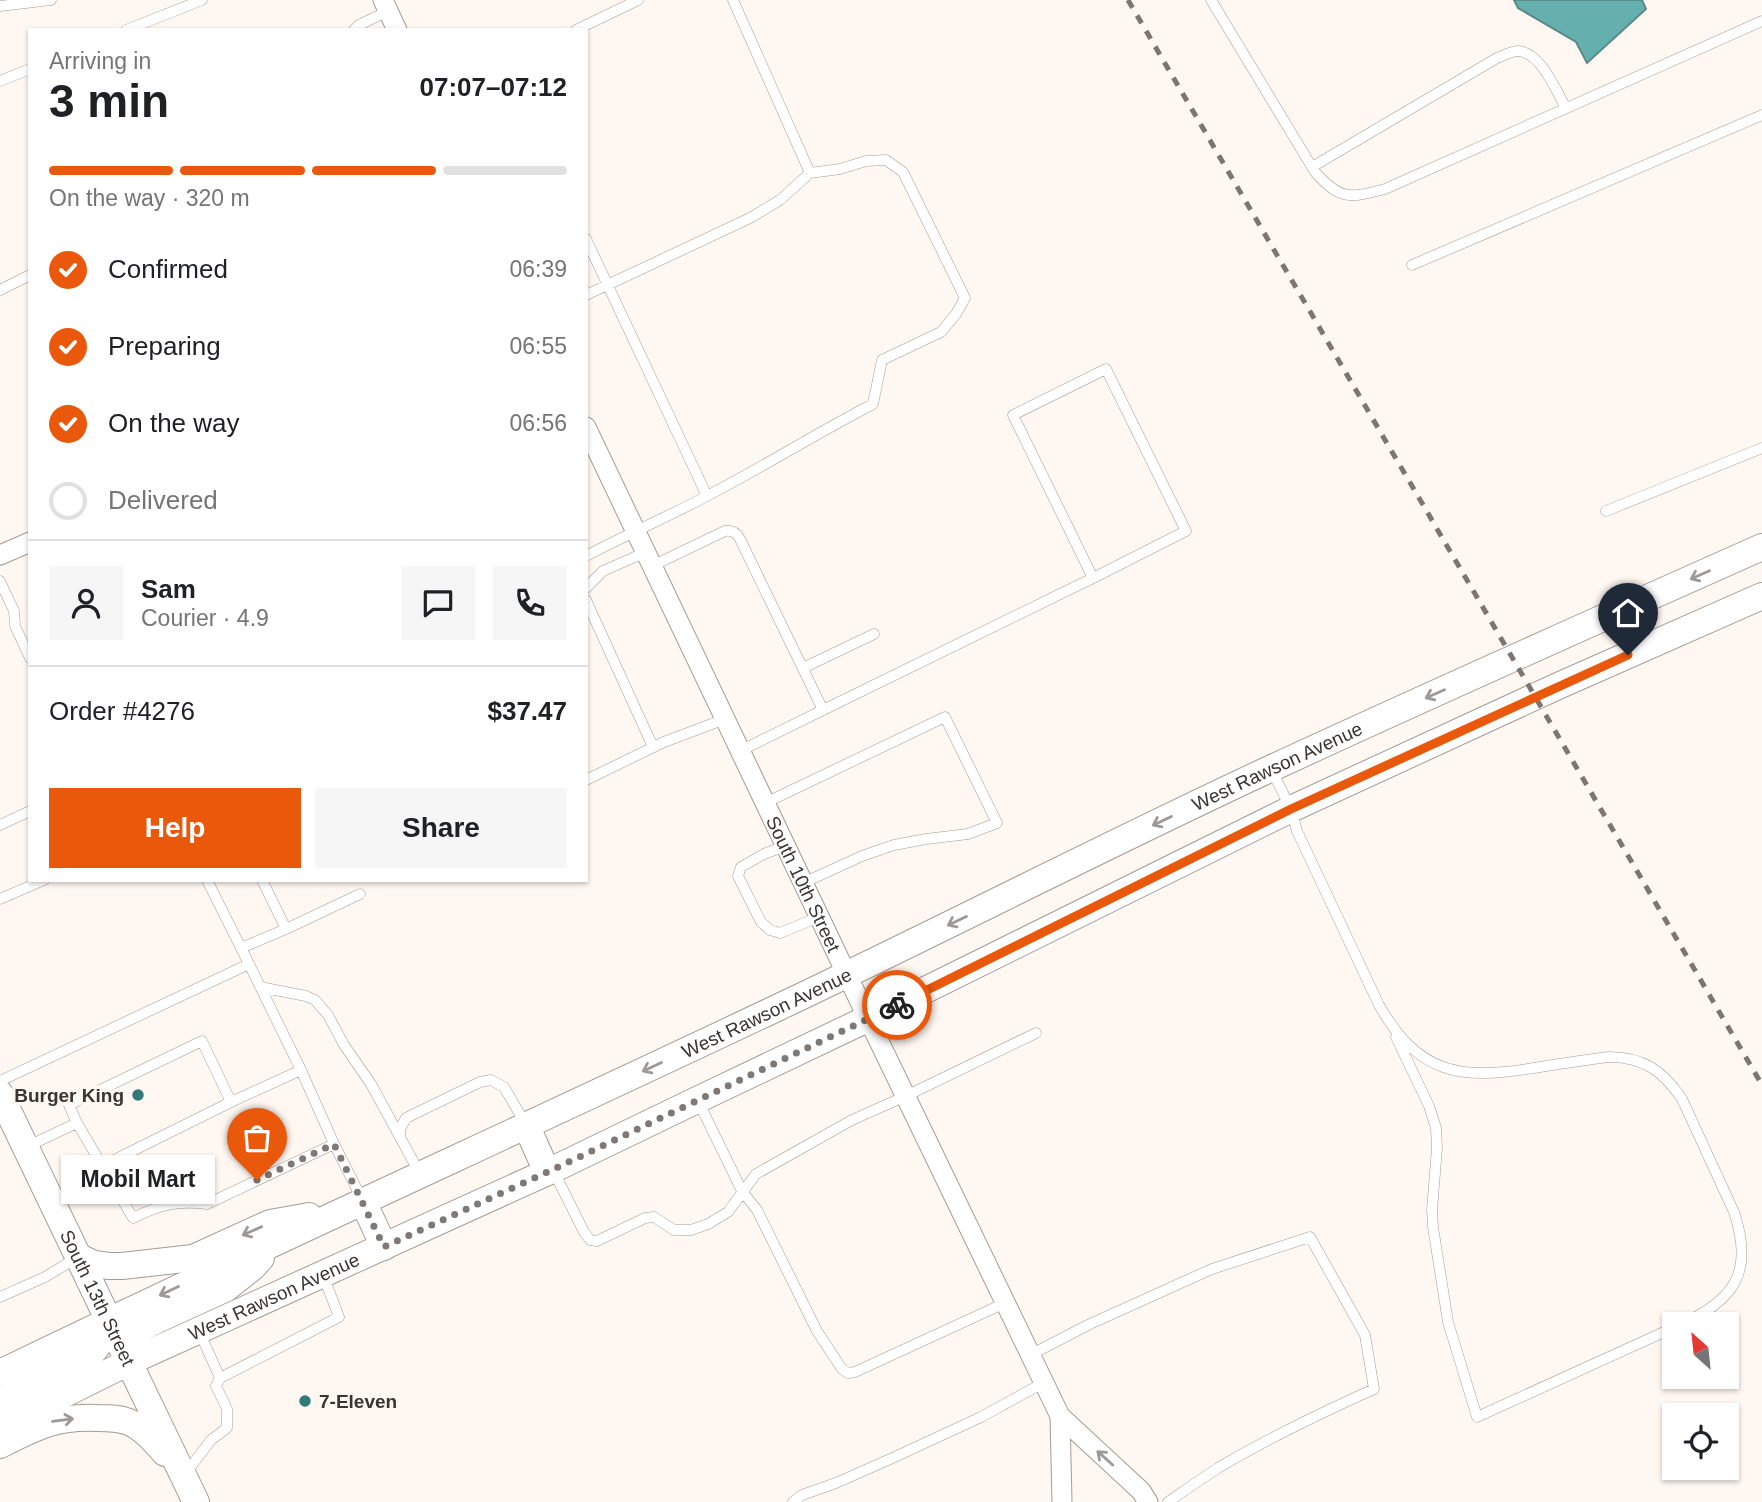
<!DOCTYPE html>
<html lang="en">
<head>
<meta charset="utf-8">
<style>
  :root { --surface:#fff; --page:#f6f6f6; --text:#202124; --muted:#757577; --line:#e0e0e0; --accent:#ea580c }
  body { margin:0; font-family:Helvetica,sans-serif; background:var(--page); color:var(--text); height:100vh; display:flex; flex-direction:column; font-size:26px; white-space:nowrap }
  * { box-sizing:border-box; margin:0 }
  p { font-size:23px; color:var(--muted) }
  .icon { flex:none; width:38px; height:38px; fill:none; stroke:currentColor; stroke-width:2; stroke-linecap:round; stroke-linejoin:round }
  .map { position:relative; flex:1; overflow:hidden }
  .details { position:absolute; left:28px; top:28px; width:560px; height:854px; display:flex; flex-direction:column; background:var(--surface); border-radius:0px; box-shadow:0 2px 5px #0004 }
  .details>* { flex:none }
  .needle { width:46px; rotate:333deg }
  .fabs { position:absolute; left:1662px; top:1312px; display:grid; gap:14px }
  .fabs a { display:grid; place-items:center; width:77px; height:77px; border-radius:0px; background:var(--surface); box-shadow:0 2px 5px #0004; font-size:35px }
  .pin { position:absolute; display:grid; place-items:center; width:60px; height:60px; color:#fff; margin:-72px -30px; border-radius:50% 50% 50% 0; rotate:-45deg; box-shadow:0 0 7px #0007 }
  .pin .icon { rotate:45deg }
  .courier { position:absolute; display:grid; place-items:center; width:70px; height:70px; margin:-35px; border:5px solid #ea580c; border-radius:50%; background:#fff; color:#222; box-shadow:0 2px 9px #0007 }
  .bubble { position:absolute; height:49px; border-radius:0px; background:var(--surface); box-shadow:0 2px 5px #0004; font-size:23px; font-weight:700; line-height:49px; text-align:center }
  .head em { font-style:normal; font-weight:700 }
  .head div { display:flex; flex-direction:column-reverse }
  .head { display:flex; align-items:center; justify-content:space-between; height:119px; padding:0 21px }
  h1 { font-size:46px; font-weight:700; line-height:52px }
  .bar { display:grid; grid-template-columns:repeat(4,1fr); gap:10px 7px; align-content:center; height:84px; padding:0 21px }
  .bar i { height:9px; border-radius:5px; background:var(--line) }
  .bar .on { background:var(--accent) }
  .bar p { grid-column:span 4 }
  .line { display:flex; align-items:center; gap:18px; padding:0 21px; border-top:2px solid var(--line) }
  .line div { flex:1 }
  .round { display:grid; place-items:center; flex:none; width:74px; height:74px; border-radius:0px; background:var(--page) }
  ol { padding:0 21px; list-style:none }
  li { display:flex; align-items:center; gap:21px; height:77px }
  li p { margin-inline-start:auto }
  li .icon { padding:7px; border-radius:50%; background:var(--accent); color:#fff; stroke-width:4 }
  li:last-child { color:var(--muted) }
  li i { width:38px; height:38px; border:4px solid var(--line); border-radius:50% }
  .cta { display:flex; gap:14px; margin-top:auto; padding:14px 21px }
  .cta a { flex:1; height:80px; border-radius:0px; background:var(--accent); color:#fff; font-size:28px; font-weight:700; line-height:80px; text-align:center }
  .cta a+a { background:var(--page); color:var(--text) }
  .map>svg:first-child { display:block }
  .water { fill:#65b0ae; stroke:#588b89; stroke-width:2 }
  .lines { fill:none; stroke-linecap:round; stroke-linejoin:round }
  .lane-casing { stroke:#a59c95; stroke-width:11 }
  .street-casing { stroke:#a59c95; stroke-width:21 }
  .secondary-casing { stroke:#a59c95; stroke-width:28 }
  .lane { stroke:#fff; stroke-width:10 }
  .street { stroke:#fff; stroke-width:19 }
  .secondary { stroke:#fff; stroke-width:26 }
  .rail { stroke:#7b7672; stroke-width:5; stroke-dasharray:9 9; stroke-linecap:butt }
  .oneway { stroke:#9c9a98 }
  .done { stroke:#7e7975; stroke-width:7; stroke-dasharray:0 12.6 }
  .route { stroke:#ea580c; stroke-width:9 }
  .poi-dot { fill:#317a78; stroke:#fff7f1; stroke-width:2.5 }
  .labels { text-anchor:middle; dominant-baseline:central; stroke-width:7; stroke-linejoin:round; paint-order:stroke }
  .street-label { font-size:19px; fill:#393532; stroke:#fff7f1 }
  .poi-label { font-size:19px; font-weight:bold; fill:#393532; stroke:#fff7f1; text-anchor:end }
</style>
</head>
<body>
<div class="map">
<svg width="1762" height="1502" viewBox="0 0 1762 1502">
  <rect width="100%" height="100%" fill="#fff7f1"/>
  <!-- water -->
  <path class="water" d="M1514 0H1642L1646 9 1587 63 1576 42 1518 8Z"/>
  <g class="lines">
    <defs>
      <path id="lane" d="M1211 0 1315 172C1341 201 1350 198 1385 189L1762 21
        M0 6 51 0
        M126 30 202 0
        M354 30 359 25 388 11
        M576 30 638 0
        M0 81 30 69
        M1312 167 1497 58C1503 56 1511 51 1518 51 1541 52 1556 91 1566 108
        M586 239 707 496
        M1412 265 1762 115
        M0 290 30 275
        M586 295 750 218 780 200 810 173 733 0
        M1606 511 1762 448
        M586 556C626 535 667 517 707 496 763 467 817 433 873 404L882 360 941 332 956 314 965 298 903 172 886 160 866 161 840 169 810 173
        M652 566 725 531C732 530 737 533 740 539L823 710 740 751
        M0 581 14 611 15 626 30 658
        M586 588 603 571 646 552
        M586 600 653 747
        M803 668 874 634
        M823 710 1093 578 1013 415 1106 369 1186 531 1093 578
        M1271 769 1291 809 1297 831 1379 1005C1419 1075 1460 1080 1534 1068 1559 1064 1584 1060 1609 1057 1644 1057 1663 1071 1682 1099L1734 1212C1754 1272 1735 1300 1680 1325
        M586 780 664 742 725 719
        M765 803 945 717 997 823 968 834 926 839 894 845 862 856 803 883
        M0 825 30 811
        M785 846 764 854 741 867 738 876 761 922 770 930 780 933 819 917
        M207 880 249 964
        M262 880 286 929
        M0 899 44 880
        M241 948 286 929 360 894
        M260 987 306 996 315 1000 321 1007 328 1015 344 1045 371 1084 419 1172
        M1396 1037 1429 1106 1436 1128 1437 1148 1432 1210 1433 1227 1448 1322 1477 1417 1675 1327
        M0 1081 249 964 301 1070
        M698 1101 742 1191 757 1210 817 1331 842 1369 848 1373 855 1372 1005 1303
        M77 1123 69 1105 202 1041 231 1102 301 1070 334 1144
        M400 1138V1129L406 1118 480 1082 491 1080 504 1087 525 1123
        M26 1147 77 1123 133 1218C159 1205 178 1200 207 1204L334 1144 363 1201
        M102 1166 231 1102
        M553 1170 584 1232 590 1240 597 1241 645 1218 654 1217 674 1230H691L708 1224 728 1212 756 1174 852 1120 906 1096 1036 1033
        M0 1297 45 1277 78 1257
        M199 1331 220 1378 339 1317 323 1275
        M1030 1355 1090 1324 1212 1269 1310 1237 1365 1335 1374 1389C1321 1413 1268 1438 1218 1468 1201 1479 1184 1491 1168 1502
        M186 1473 211 1440 227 1428V1409L216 1386 220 1378
        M793 1502 802 1495 836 1483 897 1456 981 1417 1043 1383"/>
      <g id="street">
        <path d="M383 0 397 30"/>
        <path id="s1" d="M586 427 847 975 1060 1416 1141 1491 1148 1502"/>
        <path d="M0 555 30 542"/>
        <path d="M1060 1416 1062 1502"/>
      </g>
      <g id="secondary">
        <path id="s2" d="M0 1094 196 1502"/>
        <path d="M527 1127 547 1172"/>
        <path d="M363 1201 384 1247"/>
        <path d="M79 1257 94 1264 109 1266H122L193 1258 270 1223 309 1216"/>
        <path d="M129 1362 133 1341 140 1329 155 1321 225 1289 253 1267 261 1258"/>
        <path id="s3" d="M0 1373C258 1248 520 1130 779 1007 944 929 1106 845 1272 768 1434 693 1598 620 1762 547"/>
        <path d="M0 1401 89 1356C100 1345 106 1335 109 1320"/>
        <path id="s4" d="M0 1426 129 1362 552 1170 697 1100 869 1018 1291 809 1558 686 1762 596"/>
        <path d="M0 1445C36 1427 56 1416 97 1418 108 1418 119 1418 129 1422 144 1428 154 1441 165 1453"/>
      </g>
    </defs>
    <!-- lane casing -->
    <use href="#lane" class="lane-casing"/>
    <!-- street casing -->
    <use href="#street" class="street-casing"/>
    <!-- secondary casing -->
    <use href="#secondary" class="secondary-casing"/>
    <!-- lane -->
    <use href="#lane" class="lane"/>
    <!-- street -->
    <use href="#street" class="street"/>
    <!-- secondary -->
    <use href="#secondary" class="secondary"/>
    <!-- rail -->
    <path class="rail" d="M1128 0 1762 1085"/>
  </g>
  <!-- one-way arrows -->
  <defs><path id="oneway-shaft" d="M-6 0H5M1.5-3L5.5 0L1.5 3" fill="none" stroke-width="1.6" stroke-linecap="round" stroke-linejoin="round" transform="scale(1.75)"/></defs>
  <g class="oneway">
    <use href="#oneway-shaft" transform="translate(1700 575) rotate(156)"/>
    <use href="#oneway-shaft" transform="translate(1435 694) rotate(156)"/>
    <use href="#oneway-shaft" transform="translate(1162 821) rotate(154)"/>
    <use href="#oneway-shaft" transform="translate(957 921) rotate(154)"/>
    <use href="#oneway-shaft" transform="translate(652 1067) rotate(155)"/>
    <use href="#oneway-shaft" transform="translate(252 1231) rotate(156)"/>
    <use href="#oneway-shaft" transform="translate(169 1291) rotate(155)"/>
    <use href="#oneway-shaft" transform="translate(63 1420) rotate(-8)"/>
    <use href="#oneway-shaft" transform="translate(1105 1458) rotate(-138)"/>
  </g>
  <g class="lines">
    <!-- done -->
    <path class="done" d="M257 1180 334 1144 384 1247 552 1170 897 1005"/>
    <!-- route -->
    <path class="route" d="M897 1005 1291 809 1628 655"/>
  </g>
  <!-- markers -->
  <g class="poi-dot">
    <circle cx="138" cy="1095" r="7"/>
    <circle cx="305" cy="1401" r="7"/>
  </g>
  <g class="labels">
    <!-- street labels -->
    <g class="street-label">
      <text stroke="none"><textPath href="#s3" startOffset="1414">West Rawson Avenue</textPath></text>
      <text stroke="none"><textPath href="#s1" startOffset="506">South 10th Street</textPath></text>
      <text stroke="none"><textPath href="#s3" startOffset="847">West Rawson Avenue</textPath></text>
      <text stroke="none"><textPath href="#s4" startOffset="303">West Rawson Avenue</textPath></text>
      <text stroke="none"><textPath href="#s2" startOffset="226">South 13th Street</textPath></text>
    </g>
    <!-- poi labels -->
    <g class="poi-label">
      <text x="124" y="1095">Burger King</text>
      <text x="319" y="1401" text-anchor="start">7-Eleven</text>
    </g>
  </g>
</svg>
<div class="fabs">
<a><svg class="needle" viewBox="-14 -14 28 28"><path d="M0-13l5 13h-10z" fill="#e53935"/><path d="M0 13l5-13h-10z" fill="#757577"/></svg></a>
<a><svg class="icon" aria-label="locate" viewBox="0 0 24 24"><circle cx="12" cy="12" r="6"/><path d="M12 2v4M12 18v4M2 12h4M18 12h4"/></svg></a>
</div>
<div class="pin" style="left:257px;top:1180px;background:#ea580c"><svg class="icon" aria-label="bag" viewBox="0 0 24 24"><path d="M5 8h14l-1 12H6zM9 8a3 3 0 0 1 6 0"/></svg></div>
<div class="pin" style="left:1628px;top:655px;background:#1f2937"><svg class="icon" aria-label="home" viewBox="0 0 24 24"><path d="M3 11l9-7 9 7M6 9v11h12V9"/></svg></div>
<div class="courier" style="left:897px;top:1005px"><svg class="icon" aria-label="bike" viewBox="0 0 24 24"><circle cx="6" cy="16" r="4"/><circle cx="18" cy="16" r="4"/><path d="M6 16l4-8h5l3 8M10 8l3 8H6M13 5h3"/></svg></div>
<div class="bubble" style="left:61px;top:1155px;width:154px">Mobil Mart</div>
<section class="details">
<div class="head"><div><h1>3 min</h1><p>Arriving in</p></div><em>07:07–07:12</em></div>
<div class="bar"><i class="on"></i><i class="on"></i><i class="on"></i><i></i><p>On the way · 320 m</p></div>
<ol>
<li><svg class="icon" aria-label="check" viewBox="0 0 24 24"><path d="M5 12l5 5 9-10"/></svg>Confirmed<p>06:39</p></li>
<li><svg class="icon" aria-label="check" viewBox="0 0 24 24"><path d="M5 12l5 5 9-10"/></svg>Preparing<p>06:55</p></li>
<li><svg class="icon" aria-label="check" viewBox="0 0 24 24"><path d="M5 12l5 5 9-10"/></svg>On the way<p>06:56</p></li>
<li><i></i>Delivered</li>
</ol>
<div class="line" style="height:126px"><a class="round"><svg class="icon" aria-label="person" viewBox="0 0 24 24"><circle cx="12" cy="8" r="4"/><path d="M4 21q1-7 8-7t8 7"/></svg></a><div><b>Sam</b><p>Courier · 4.9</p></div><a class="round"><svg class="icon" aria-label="chat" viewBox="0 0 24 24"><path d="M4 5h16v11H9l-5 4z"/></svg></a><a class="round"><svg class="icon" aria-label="phone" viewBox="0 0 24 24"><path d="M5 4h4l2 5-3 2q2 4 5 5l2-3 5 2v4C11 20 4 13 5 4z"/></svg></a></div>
<div class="line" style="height:91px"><div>Order #4276</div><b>$37.47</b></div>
<div class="cta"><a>Help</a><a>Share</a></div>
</section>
</div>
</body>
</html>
